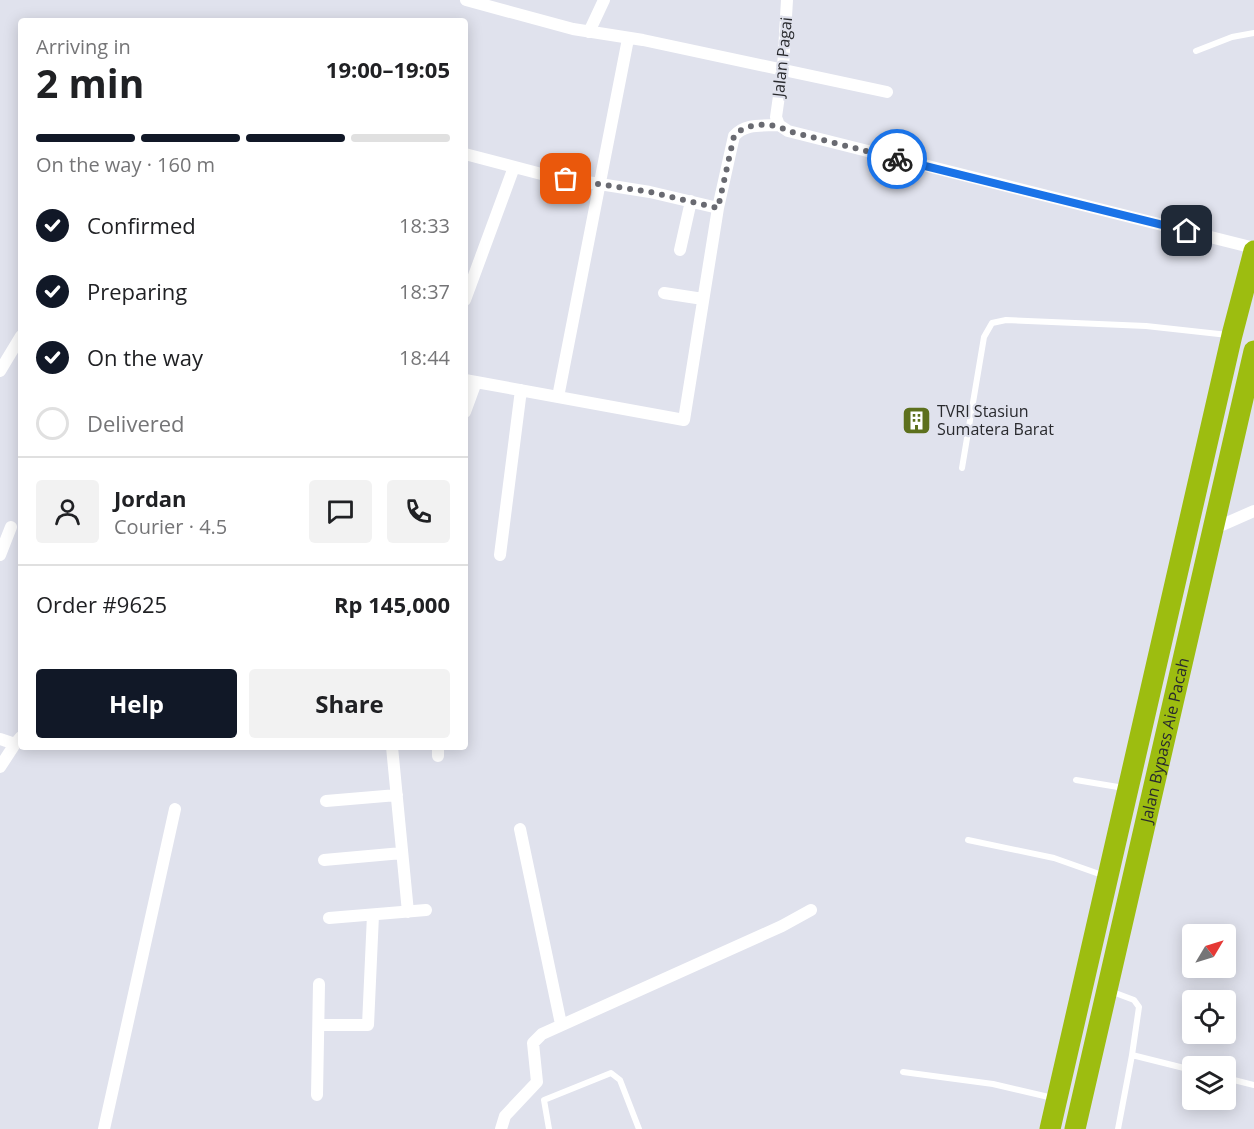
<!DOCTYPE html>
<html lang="en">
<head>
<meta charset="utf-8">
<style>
  :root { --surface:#fff; --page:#f2f2f2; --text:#202124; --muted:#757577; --line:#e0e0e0; --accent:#111827 }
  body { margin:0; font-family:"Open Sans",sans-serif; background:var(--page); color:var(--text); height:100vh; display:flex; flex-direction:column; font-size:22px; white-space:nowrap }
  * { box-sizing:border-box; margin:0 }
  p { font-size:20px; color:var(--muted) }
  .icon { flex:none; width:33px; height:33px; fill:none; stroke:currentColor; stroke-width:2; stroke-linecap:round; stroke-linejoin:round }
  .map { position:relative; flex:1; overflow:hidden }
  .details { position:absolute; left:18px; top:18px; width:450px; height:732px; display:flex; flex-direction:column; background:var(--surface); border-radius:6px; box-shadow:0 3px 15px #0003 }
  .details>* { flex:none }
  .needle { width:39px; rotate:52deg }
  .fabs { position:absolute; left:1182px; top:924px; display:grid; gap:12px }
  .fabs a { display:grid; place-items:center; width:54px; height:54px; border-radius:6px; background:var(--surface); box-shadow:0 3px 15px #0003; font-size:30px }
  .pin { position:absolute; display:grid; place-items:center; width:51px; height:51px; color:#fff; margin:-26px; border-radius:12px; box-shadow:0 3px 9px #0006 }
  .courier { position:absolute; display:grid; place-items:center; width:60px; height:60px; margin:-30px; border:4px solid #1a73e8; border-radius:50%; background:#fff; color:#222; box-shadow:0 2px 8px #0007 }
  .summary em { font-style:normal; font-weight:700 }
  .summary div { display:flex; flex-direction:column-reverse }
  .summary { display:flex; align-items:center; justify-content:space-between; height:102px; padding:0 18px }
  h1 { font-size:39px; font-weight:700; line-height:45px }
  .bar { display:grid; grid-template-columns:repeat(4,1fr); gap:9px 6px; align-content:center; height:72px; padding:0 18px }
  .bar i { height:8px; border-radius:4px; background:var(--line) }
  .bar .selected { background:var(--accent) }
  .bar p { grid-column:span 4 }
  .line { display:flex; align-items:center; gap:15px; padding:0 18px; border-top:2px solid var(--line) }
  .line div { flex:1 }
  .round { display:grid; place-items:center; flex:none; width:63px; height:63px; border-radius:6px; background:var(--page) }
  ol { padding:0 18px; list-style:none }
  li { display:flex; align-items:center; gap:18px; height:66px }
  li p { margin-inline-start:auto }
  li .icon { padding:6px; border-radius:50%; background:var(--accent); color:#fff; stroke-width:4 }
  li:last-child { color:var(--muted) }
  li i { width:33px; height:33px; border:3px solid var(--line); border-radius:50% }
  .cta { display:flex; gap:12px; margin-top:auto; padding:12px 18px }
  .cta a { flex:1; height:69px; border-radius:6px; background:var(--accent); color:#fff; font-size:24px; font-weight:700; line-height:69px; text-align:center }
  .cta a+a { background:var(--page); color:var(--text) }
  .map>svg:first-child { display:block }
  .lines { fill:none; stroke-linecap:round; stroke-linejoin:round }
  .lane { stroke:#fff; stroke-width:6 }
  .street { stroke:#fff; stroke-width:12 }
  .highway { stroke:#9dbd10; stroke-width:21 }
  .done { stroke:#696a71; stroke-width:6; stroke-dasharray:0 10.8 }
  .route { stroke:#1a73e8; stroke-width:8 }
  .labels { text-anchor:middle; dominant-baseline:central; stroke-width:4.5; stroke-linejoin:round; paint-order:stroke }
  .street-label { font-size:16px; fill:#292a2e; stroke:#e0e2ed }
  .poi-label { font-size:16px; fill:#292a2e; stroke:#e0e2ed; text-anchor:start }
</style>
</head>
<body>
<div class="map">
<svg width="1254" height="1129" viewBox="0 0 1254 1129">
  <rect width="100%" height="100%" fill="#e0e2ed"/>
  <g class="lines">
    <!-- lane -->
    <path class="lane" d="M1196 51 1232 37 1254 33
      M962 468 984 337 992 323 1006 320 1146 326 1228 335
      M1076 780 1124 788
      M968 840 1054 858 1105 876
      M1110 991 1134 1000 1139 1007 1132 1055 1192 1070
      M903 1072 993 1084 1053 1098
      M1226 1078 1254 1085
      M549 1129 544 1100 611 1073 620 1080 639 1129
      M1118 1129 1132 1055"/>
    <!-- street -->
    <path class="street" d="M466 0 573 29 643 40 887 92
      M787 0 783 68 776 117 779 125 788 131 1254 248
      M589 32 604 0
      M465 154 549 176 650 192 718 208
      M680 250 691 201
      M664 293 703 299
      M465 300 514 167
      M0 371 21 336
      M465 380 684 420 718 208 734 136C745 123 762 126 779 125
      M558 397 628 39
      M465 412 476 382
      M1213 529 1254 511
      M0 555 11 527
      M500 555 521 390
      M0 739 15 744 21 737
      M392 747 408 912
      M438 747V756
      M0 767 15 744
      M326 801 397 795
      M520 829 561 1024
      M324 860 402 853
      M329 918 426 910
      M319 1025H368L373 915
      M317 1095 319 984
      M104 1129 175 809
      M501 1129 505 1116 537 1082 533 1043 542 1034 782 926 811 910"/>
    <!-- highway -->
    <g class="highway">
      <path d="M1050 1129 1232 335 1254 251"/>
      <path id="s1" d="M1075 1129 1254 351"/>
    </g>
  </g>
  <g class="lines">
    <!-- done -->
    <path class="done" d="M566 179 650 192 718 208 734 136C746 122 773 122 788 131L897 159"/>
    <!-- route -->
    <path class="route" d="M897 159 1187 231"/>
  </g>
  <!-- icons -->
  <defs>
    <symbol id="building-square" viewBox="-11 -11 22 22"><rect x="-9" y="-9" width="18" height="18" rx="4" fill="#5d701d" stroke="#e0e2ed"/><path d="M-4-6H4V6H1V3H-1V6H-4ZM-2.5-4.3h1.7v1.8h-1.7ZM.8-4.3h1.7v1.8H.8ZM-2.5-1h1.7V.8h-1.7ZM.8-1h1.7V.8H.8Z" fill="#fff"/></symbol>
  </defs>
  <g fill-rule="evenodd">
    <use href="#building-square" x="900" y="404" width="33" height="33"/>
  </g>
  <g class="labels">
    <!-- street labels -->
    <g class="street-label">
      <text transform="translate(782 57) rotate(-84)">Jalan Pagai</text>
      <text stroke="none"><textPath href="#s1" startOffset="399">Jalan Bypass Aie Pacah</textPath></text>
    </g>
    <!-- poi labels -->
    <g class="poi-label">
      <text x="937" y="411">TVRI Stasiun<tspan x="937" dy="18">Sumatera Barat</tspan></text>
    </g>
  </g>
</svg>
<div class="fabs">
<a><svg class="needle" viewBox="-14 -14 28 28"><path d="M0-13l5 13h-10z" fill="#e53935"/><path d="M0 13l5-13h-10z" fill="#757577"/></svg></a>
<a><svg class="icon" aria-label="locate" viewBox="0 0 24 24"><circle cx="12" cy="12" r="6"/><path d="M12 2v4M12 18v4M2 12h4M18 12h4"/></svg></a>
<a><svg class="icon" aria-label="layers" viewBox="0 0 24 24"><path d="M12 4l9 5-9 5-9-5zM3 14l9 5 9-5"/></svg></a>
</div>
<div class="pin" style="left:566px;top:179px;background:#ea580c"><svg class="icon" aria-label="bag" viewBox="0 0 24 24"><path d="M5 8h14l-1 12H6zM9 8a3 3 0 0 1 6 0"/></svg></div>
<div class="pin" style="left:1187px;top:231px;background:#1f2937"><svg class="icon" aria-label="home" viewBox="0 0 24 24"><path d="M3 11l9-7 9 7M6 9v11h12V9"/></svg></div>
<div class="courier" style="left:897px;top:159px"><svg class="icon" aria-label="bike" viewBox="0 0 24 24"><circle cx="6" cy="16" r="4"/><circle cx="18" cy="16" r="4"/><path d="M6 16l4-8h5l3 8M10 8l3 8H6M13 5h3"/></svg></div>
<section class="details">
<div class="summary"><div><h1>2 min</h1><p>Arriving in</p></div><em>19:00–19:05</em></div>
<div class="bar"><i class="selected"></i><i class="selected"></i><i class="selected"></i><i></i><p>On the way · 160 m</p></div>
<ol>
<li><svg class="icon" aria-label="check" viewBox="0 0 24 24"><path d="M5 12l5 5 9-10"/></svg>Confirmed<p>18:33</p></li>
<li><svg class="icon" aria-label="check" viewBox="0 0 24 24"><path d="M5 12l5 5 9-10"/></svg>Preparing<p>18:37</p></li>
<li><svg class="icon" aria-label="check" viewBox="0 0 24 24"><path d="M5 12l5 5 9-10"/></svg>On the way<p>18:44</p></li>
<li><i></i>Delivered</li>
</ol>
<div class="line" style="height:108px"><a class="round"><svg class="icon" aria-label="person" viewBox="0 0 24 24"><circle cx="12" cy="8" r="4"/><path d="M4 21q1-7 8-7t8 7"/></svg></a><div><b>Jordan</b><p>Courier · 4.5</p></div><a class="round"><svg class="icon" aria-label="chat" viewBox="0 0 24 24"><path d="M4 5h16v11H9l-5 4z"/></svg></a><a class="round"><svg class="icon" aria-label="phone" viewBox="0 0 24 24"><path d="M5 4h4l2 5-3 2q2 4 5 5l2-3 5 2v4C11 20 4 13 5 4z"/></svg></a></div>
<div class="line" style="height:78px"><div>Order #9625</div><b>Rp 145,000</b></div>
<div class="cta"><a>Help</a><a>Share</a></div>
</section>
</div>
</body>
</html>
